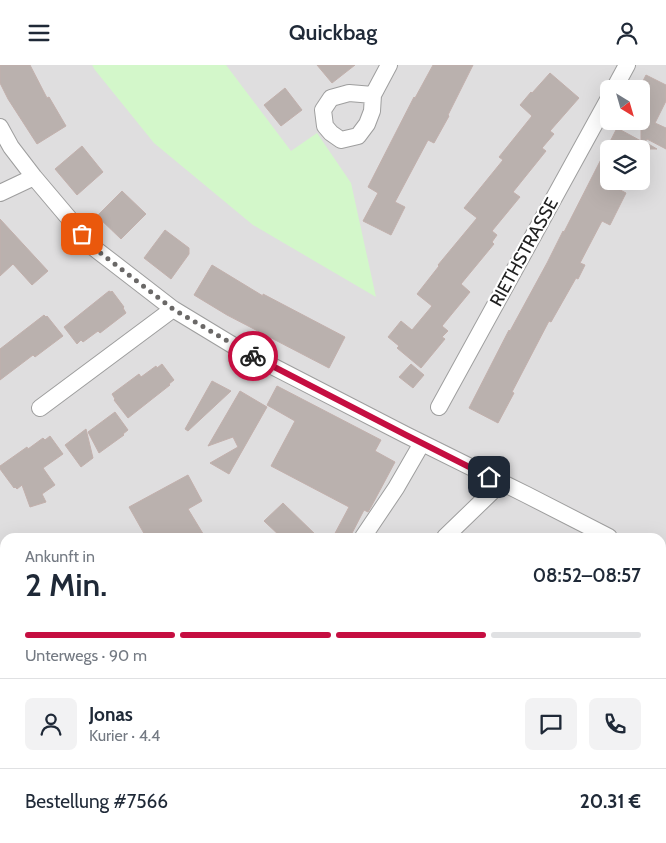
<!DOCTYPE html>
<html lang="de">
<head>
<meta charset="utf-8">
<style>
  :root { --surface:#fff; --page:#f2f2f3; --text:#1f2937; --muted:#747a83; --line:#e0e1e3; --accent:#c50e41 }
  body { margin:0; font-family:Cabin,sans-serif; background:var(--page); color:var(--text); height:100vh; display:flex; flex-direction:column; font-size:19px; white-space:nowrap }
  * { box-sizing:border-box; margin:0 }
  p { font-size:16px; color:var(--muted) }
  .icon { flex:none; width:28px; height:28px; fill:none; stroke:currentColor; stroke-width:2; stroke-linecap:round; stroke-linejoin:round }
  .map { position:relative; flex:1; overflow:hidden }
  .sheet { position:absolute; left:0px; top:468px; width:666px; height:311px; display:flex; flex-direction:column; background:var(--surface); border-radius:15px 15px 0 0; box-shadow:0 5px 20px #0002 }
  .sheet>* { flex:none }
  .needle { width:32px; rotate:143deg }
  .tools { position:absolute; left:600px; top:15px; display:grid; gap:10px }
  .tools a { display:grid; place-items:center; width:50px; height:50px; border-radius:8px; background:var(--surface); box-shadow:0 5px 20px #0002; font-size:25px }
  .pin { position:absolute; display:grid; place-items:center; width:42px; height:42px; color:#fff; margin:-21px; border-radius:10px; box-shadow:0 2px 8px #0006 }
  .courier { position:absolute; display:grid; place-items:center; width:50px; height:50px; margin:-25px; border:4px solid #c50e41; border-radius:50%; background:#fff; color:#222; box-shadow:0 1px 6px #0007 }
  .overview em { font-style:normal; font-weight:600 }
  .overview div { display:flex; flex-direction:column-reverse }
  .overview { display:flex; align-items:center; justify-content:space-between; height:85px; padding:0 25px }
  h1 { font-size:32px; font-weight:600; line-height:38px }
  .bar { display:grid; grid-template-columns:repeat(4,1fr); gap:8px 5px; align-content:center; height:60px; padding:0 25px }
  .bar i { height:6px; border-radius:4px; background:var(--line) }
  .bar .on { background:var(--accent) }
  .bar p { grid-column:span 4 }
  .line { display:flex; align-items:center; gap:12px; padding:0 25px; border-top:1px solid var(--line) }
  .line div { flex:1 }
  .round { display:grid; place-items:center; flex:none; width:52px; height:52px; border-radius:8px; background:var(--page) }
  header { display:flex; justify-content:space-between; align-items:center; height:65px; padding:0 25px; background:var(--surface); font-size:22px; font-weight:600 }
  .map>svg:first-child { display:block }
  .residential { fill:#dfdedf; fill-rule:evenodd }
  .farmland { fill:#eee9d6 }
  .park { fill:#d3f7ca }
  .building { fill:#bab1ae; stroke:#c2b0ac }
  .lines { fill:none; stroke-linecap:round; stroke-linejoin:round }
  .minor-casing { stroke:#9e9e9e; stroke-width:18 }
  .minor { stroke:#fff; stroke-width:16 }
  .done { stroke:#6a6867; stroke-width:5; stroke-dasharray:0 9 }
  .route { stroke:#c50e41; stroke-width:6 }
  .labels { text-anchor:middle; dominant-baseline:central; stroke-width:4.5; stroke-linejoin:round; paint-order:stroke }
  .street-label { font-size:18px; fill:#212121; stroke:#fff }
</style>
</head>
<body>
<header><svg class="icon" aria-label="menu" viewBox="0 0 24 24"><path d="M4 6h16M4 12h16M4 18h16"/></svg>Quickbag<svg class="icon" aria-label="person" viewBox="0 0 24 24"><circle cx="12" cy="8" r="4"/><path d="M4 21q1-7 8-7t8 7"/></svg></header>
<div class="map">
<svg width="666" height="778" viewBox="0 0 666 778">
  <rect width="100%" height="100%" fill="#f1ece9"/>
  <!-- residential -->
  <path class="residential" d="M0 0H666V778H0V616L5 612V774H661V472H5V516L0 492ZM609 24H641V56H609ZM609 84H641V116H609Z"/>
  <!-- farmland -->
  <path class="farmland" d="M0 492 5 516V612L0 617Z"/>
  <!-- park -->
  <path class="park" d="M92 0H226L291 86 317 68 351 118 376 232 253 160 154 78 95 5Z"/>
  <!-- building -->
  <path class="building" d="M0 0H30L47 33 49 32 66 61 37 79 8 34 0 18Z
    M317 0H355L332 18Z
    M433 0H473L448 50 449 51 434 78 428 75 395 137 405 142 391 170 363 156 378 128 368 122 414 32 415 33Z
    M550 8 579 33 550 66 554 69 542 83 546 86 513 127 520 132 492 166 497 170 492 177 494 179 461 219 470 227 442 261 448 266 442 272 445 274 421 303 397 283 399 281 388 272 401 256 412 265 432 241 417 229 439 201 438 200 477 153 464 143 503 95 499 92 532 51 520 40 531 27 532 28Z
    M646 10 666 20V36L655 58 666 63V84L647 74 645 77 657 84H609V119L626 128 610 160 602 156 580 198 585 200 578 214 576 213 551 257 549 256 512 327 514 328 498 358 469 343 509 265 510 266 547 198 563 166 564 167 617 63 641 76V20Z
    M285 23 302 45 281 61 264 40Z
    M82 81 103 107 77 130 55 104Z
    M122 126 146 149 121 174 97 151Z
    M0 154 48 206 32 220 13 199 0 211Z
    M165 165 189 183V189L171 214 144 193Z
    M212 200 263 231V229L345 272 329 303 227 250 194 230Z
    M109 226 111 227 112 226 124 242 123 243 126 248 100 268 98 266 83 277 81 275 77 279 64 262Z
    M44 250 46 252 47 251 63 271 35 292 33 290 0 315V284Z
    M162 299 174 315 169 319 170 320 128 353 114 335 115 334 112 329 139 309 141 312 156 301 157 303Z
    M411 299 424 310 413 323 399 312Z
    M212 316 231 326 188 366 185 364Z
    M277 321 381 375 375 386 395 397 371 442 368 447 364 445 350 472H333L349 442 271 401 295 356 267 340Z
    M240 326 267 342 229 409 210 398 238 382 233 372 208 381Z
    M115 347 128 365 123 369 124 370 99 388 88 367Z
    M86 364 93 393 81 402 65 380Z
    M50 371 63 389 43 403 55 420 42 429 46 437 30 442 22 420 17 424 15 422 14 423 0 404V401L27 382 28 384 43 373 45 375Z
    M188 410 202 436 188 444 205 472H146L129 442Z
    M283 438 318 472H281L264 456Z"/>
  <g class="lines">
    <defs>
      <path id="minor" d="M614 24 627 0
        M373 30 349 28 331 33 323 45 325 61 331 68 341 75 358 71 367 59 372 46 373 30 389 0
        M0 62 11 82 34 112 94 183 173 244 239 284 406 370 527 430 609 472
        M0 128 34 112
        M439 342 609 33
        M40 343 173 244
        M363 472 396 423 422 378
        M445 472 501 418
        M661 500 666 502
        M661 608 666 599
        M166 778 169 774
        M571 778 574 774"/>
    </defs>
    <!-- minor casing -->
    <use href="#minor" class="minor-casing"/>
    <!-- minor -->
    <use href="#minor" class="minor"/>
  </g>
  <g class="lines">
    <!-- done -->
    <path class="done" d="M82 169 94 183 173 244 253 291"/>
    <!-- route -->
    <path class="route" d="M253 291 406 370 489 412"/>
  </g>
  <g class="labels">
    <!-- street labels -->
    <g class="street-label">
      <text transform="translate(524 187) rotate(-61)">RIETHSTRASSE</text>
    </g>
  </g>
</svg>
<div class="tools">
<a><svg class="needle" viewBox="-14 -14 28 28"><path d="M0-13l5 13h-10z" fill="#e53935"/><path d="M0 13l5-13h-10z" fill="#747a83"/></svg></a>
<a><svg class="icon" aria-label="layers" viewBox="0 0 24 24"><path d="M12 4l9 5-9 5-9-5zM3 14l9 5 9-5"/></svg></a>
</div>
<div class="pin" style="left:82px;top:169px;background:#ea580c"><svg class="icon" aria-label="bag" viewBox="0 0 24 24"><path d="M5 8h14l-1 12H6zM9 8a3 3 0 0 1 6 0"/></svg></div>
<div class="pin" style="left:489px;top:412px;background:#1f2937"><svg class="icon" aria-label="home" viewBox="0 0 24 24"><path d="M3 11l9-7 9 7M6 9v11h12V9"/></svg></div>
<div class="courier" style="left:253px;top:291px"><svg class="icon" aria-label="bike" viewBox="0 0 24 24"><circle cx="6" cy="16" r="4"/><circle cx="18" cy="16" r="4"/><path d="M6 16l4-8h5l3 8M10 8l3 8H6M13 5h3"/></svg></div>
<section class="sheet">
<div class="overview"><div><h1>2 Min.</h1><p>Ankunft in</p></div><em>08:52–08:57</em></div>
<div class="bar"><i class="on"></i><i class="on"></i><i class="on"></i><i></i><p>Unterwegs · 90 m</p></div>
<div class="line" style="height:90px"><a class="round"><svg class="icon" aria-label="person" viewBox="0 0 24 24"><circle cx="12" cy="8" r="4"/><path d="M4 21q1-7 8-7t8 7"/></svg></a><div><b>Jonas</b><p>Kurier · 4.4</p></div><a class="round"><svg class="icon" aria-label="chat" viewBox="0 0 24 24"><path d="M4 5h16v11H9l-5 4z"/></svg></a><a class="round"><svg class="icon" aria-label="phone" viewBox="0 0 24 24"><path d="M5 4h4l2 5-3 2q2 4 5 5l2-3 5 2v4C11 20 4 13 5 4z"/></svg></a></div>
<div class="line" style="height:65px"><div>Bestellung #7566</div><b>20.31 €</b></div>
</section>
</div>
</body>
</html>
